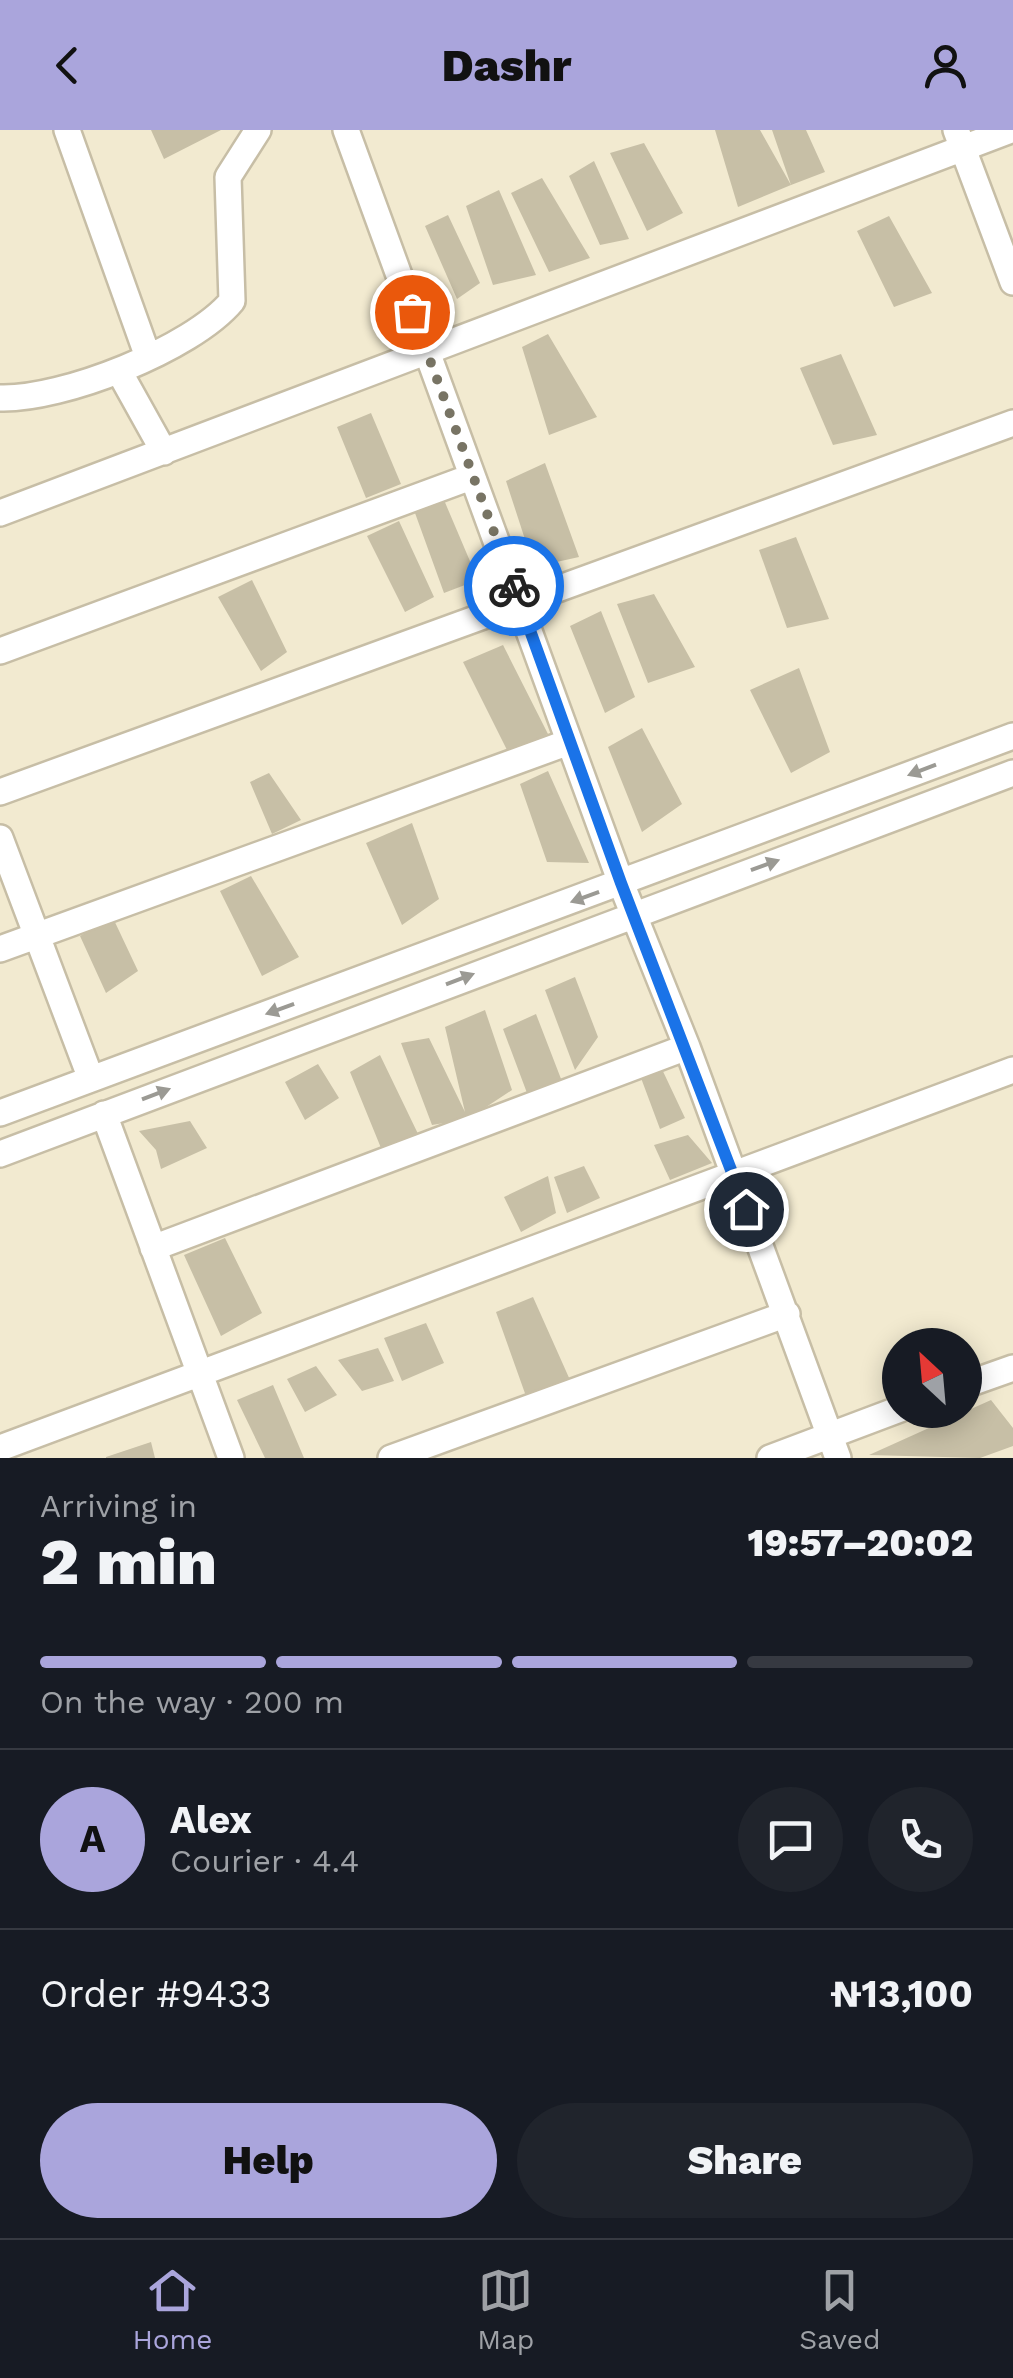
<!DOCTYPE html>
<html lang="en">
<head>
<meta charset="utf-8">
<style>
  :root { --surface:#171b24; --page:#20242c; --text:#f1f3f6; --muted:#9ea1a6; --line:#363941; --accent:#aaa5dc }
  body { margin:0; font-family:"Work Sans",sans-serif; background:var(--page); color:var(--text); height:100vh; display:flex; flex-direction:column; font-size:38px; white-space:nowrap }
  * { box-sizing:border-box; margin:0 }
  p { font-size:32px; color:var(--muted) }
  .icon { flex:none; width:55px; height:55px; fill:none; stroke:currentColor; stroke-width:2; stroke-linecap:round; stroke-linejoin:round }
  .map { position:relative; height:1328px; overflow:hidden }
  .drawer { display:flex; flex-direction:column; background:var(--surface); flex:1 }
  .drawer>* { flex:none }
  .needle { width:65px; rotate:334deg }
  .fabs { position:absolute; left:882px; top:1198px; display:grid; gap:20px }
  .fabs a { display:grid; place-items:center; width:100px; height:100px; border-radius:50%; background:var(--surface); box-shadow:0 5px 25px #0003; font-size:50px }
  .pin { position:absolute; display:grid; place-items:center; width:85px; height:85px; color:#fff; margin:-42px; border:5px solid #fff; border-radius:50%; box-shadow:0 2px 10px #0007 }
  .courier { position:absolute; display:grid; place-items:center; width:100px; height:100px; margin:-50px; border:8px solid #1a73e8; border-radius:50%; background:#fff; color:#222; box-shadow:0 2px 12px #0007 }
  .head em { font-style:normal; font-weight:800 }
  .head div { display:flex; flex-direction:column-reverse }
  .head { display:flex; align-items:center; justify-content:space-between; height:170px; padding:0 40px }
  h1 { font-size:65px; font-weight:800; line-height:75px }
  .bar { display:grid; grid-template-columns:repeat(4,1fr); gap:15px 10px; align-content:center; height:120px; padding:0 40px }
  .bar i { height:12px; border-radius:8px; background:var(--line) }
  .bar .selected { background:var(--accent) }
  .bar p { grid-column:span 4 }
  .line { display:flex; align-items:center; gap:25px; padding:0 40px; border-top:2px solid var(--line) }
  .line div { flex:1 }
  .round { display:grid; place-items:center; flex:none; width:105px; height:105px; border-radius:52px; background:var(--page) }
  .button { display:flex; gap:20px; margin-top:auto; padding:20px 40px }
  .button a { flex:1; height:115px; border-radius:60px; background:var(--accent); color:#111; font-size:40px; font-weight:800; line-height:115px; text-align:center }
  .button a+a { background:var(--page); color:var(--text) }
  header { display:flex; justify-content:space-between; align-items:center; height:130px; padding:0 40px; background:var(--accent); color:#111; font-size:45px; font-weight:800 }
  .tab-bar { display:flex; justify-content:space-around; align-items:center; height:140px; border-top:2px solid var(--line); background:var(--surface); font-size:28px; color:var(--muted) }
  .tab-bar a { display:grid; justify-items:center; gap:5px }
  .tab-bar .selected { color:var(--accent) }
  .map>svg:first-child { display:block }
  .building { fill:#c7bfa6 }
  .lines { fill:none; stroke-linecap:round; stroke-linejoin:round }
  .minor-casing { stroke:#c7bea6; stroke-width:30 }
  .minor { stroke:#fff; stroke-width:25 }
  .oneway { fill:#9b9a94 }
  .done { stroke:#787464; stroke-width:10; stroke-dasharray:0 18 }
  .route { stroke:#1a73e8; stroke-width:12 }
</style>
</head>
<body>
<header><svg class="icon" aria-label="back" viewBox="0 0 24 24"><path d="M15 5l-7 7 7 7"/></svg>Dashr<svg class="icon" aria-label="person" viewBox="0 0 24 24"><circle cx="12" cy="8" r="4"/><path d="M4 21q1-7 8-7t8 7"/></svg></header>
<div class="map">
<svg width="1013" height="1328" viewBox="0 0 1013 1328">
  <rect width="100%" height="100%" fill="#f2ead0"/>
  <!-- building -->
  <path class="building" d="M151 0H221L164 29Z
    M715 0H760L791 55 738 77Z
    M772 0H806L825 42 791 55Z
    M644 13 683 83 647 101 610 23Z
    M594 31 629 109 600 115 569 46Z
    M542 48 590 128 549 142 511 63Z
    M499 60 536 145 493 155 466 76Z
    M448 85 480 153 457 169 425 96Z
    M889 86 932 163 894 177 857 101Z
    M548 204 597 287 549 305 522 217Z
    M841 224 877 305 833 315 800 238Z
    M371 283 401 354 366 368 337 297Z
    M545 333 579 427 534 437 506 351Z
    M444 370 478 450 444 463 415 383Z
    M399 391 434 467 405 482 367 406Z
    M796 407 829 489 787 498 759 420Z
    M252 450 287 522 261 541 218 467Z
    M654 464 695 537 648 553 617 474Z
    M601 481 635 567 605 583 570 496Z
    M503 515 548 604 508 622 463 532Z
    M799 538 830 622 791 643 750 560Z
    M642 598 682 674 642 702 608 617Z
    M548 641 589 733 547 732 520 654Z
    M269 643 301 690 272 704 250 652Z
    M412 693 439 769 402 795 366 713Z
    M251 746 299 827 262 846 220 761Z
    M113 788 138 841 106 863 80 806Z
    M575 847 598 907 575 940 545 860Z
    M485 880 512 960 468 989 432 995 401 913 429 908 465 982 445 897Z
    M536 884 563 954 527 963 503 899Z
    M380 925 420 1008 381 1018 350 942Z
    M318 934 339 968 305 990 285 952Z
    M660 935 685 988 660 999 641 948Z
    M190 991 207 1018 161 1039 156 1020 139 1001Z
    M688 1005 712 1033 670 1050 654 1015Z
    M584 1036 600 1068 567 1083 554 1047Z
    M548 1046 556 1083 521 1102 504 1067Z
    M225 1108 262 1183 221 1206 184 1125Z
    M533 1167 570 1250 527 1269 496 1182Z
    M426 1193 444 1233 402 1251 384 1208Z
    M378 1218 394 1251 362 1261 338 1230Z
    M316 1236 337 1265 305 1282 287 1249Z
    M273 1255 304 1328H265L237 1270Z
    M991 1270 1013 1298V1316L980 1328 869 1325Z
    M151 1312 155 1328H106V1327Z"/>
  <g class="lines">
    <defs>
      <path id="minor" d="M67 0 148 227
        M346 0 621 753 687 917 838 1328
        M956 0 1013 152
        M120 243 164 322
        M0 268C62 270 192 219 232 171L228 47 258 0
        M0 383 1011 0
        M0 521 471 347
        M0 662 1013 293
        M0 708 91 949
        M0 819 569 612
        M0 983 1013 606
        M104 984 231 1328
        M0 1024 1013 643
        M153 1118 687 917
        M965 1255 1013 1238
        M0 1318 1013 940
        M391 1328 787 1184
        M770 1328 900 1279"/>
    </defs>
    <!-- minor casing -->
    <use href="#minor" class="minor-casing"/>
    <!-- minor -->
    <use href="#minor" class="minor"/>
  </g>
  <!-- one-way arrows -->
  <defs><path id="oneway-solid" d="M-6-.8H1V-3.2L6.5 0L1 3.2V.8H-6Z" transform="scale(2.5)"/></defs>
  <g class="oneway">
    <use href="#oneway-solid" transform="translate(922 640) rotate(159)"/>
    <use href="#oneway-solid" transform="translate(765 735) rotate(-20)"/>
    <use href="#oneway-solid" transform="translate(585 767) rotate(160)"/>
    <use href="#oneway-solid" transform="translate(460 849) rotate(-21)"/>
    <use href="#oneway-solid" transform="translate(280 879) rotate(160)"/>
    <use href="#oneway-solid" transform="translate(156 964) rotate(-21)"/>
  </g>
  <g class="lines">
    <!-- done -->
    <path class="done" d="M412 182 514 456"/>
    <!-- route -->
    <path class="route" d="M514 456 621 753 746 1079"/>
  </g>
</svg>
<div class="fabs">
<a><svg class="needle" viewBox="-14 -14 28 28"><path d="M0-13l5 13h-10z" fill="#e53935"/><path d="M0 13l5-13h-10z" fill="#9ea1a6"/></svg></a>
</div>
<div class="pin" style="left:412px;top:182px;background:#ea580c"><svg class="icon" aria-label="bag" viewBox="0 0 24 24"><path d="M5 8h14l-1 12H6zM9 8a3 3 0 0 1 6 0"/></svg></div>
<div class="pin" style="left:746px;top:1079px;background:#1f2937"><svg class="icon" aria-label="home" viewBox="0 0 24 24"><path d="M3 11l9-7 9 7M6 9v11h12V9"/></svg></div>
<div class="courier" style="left:514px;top:456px"><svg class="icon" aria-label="bike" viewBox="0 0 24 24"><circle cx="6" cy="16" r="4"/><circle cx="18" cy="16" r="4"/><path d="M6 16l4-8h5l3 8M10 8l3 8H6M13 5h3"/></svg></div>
</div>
<section class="drawer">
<div class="head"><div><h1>2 min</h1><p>Arriving in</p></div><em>19:57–20:02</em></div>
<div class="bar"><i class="selected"></i><i class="selected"></i><i class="selected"></i><i></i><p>On the way · 200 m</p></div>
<div class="line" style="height:180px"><b class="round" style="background:var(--accent);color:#111">A</b><div><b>Alex</b><p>Courier · 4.4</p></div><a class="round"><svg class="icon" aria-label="chat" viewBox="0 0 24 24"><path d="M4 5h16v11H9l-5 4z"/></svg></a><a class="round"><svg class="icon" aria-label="phone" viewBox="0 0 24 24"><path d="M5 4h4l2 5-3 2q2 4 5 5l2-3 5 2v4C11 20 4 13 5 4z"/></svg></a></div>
<div class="line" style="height:130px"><div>Order #9433</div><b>₦13,100</b></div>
<div class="button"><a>Help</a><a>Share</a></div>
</section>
<nav class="tab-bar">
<a class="selected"><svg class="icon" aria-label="home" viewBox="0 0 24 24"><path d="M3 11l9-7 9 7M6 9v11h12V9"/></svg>Home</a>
<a><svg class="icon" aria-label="map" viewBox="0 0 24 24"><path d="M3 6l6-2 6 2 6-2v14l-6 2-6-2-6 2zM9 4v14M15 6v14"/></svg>Map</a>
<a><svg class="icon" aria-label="saved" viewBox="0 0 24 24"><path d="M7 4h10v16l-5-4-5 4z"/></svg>Saved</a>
</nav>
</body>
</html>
